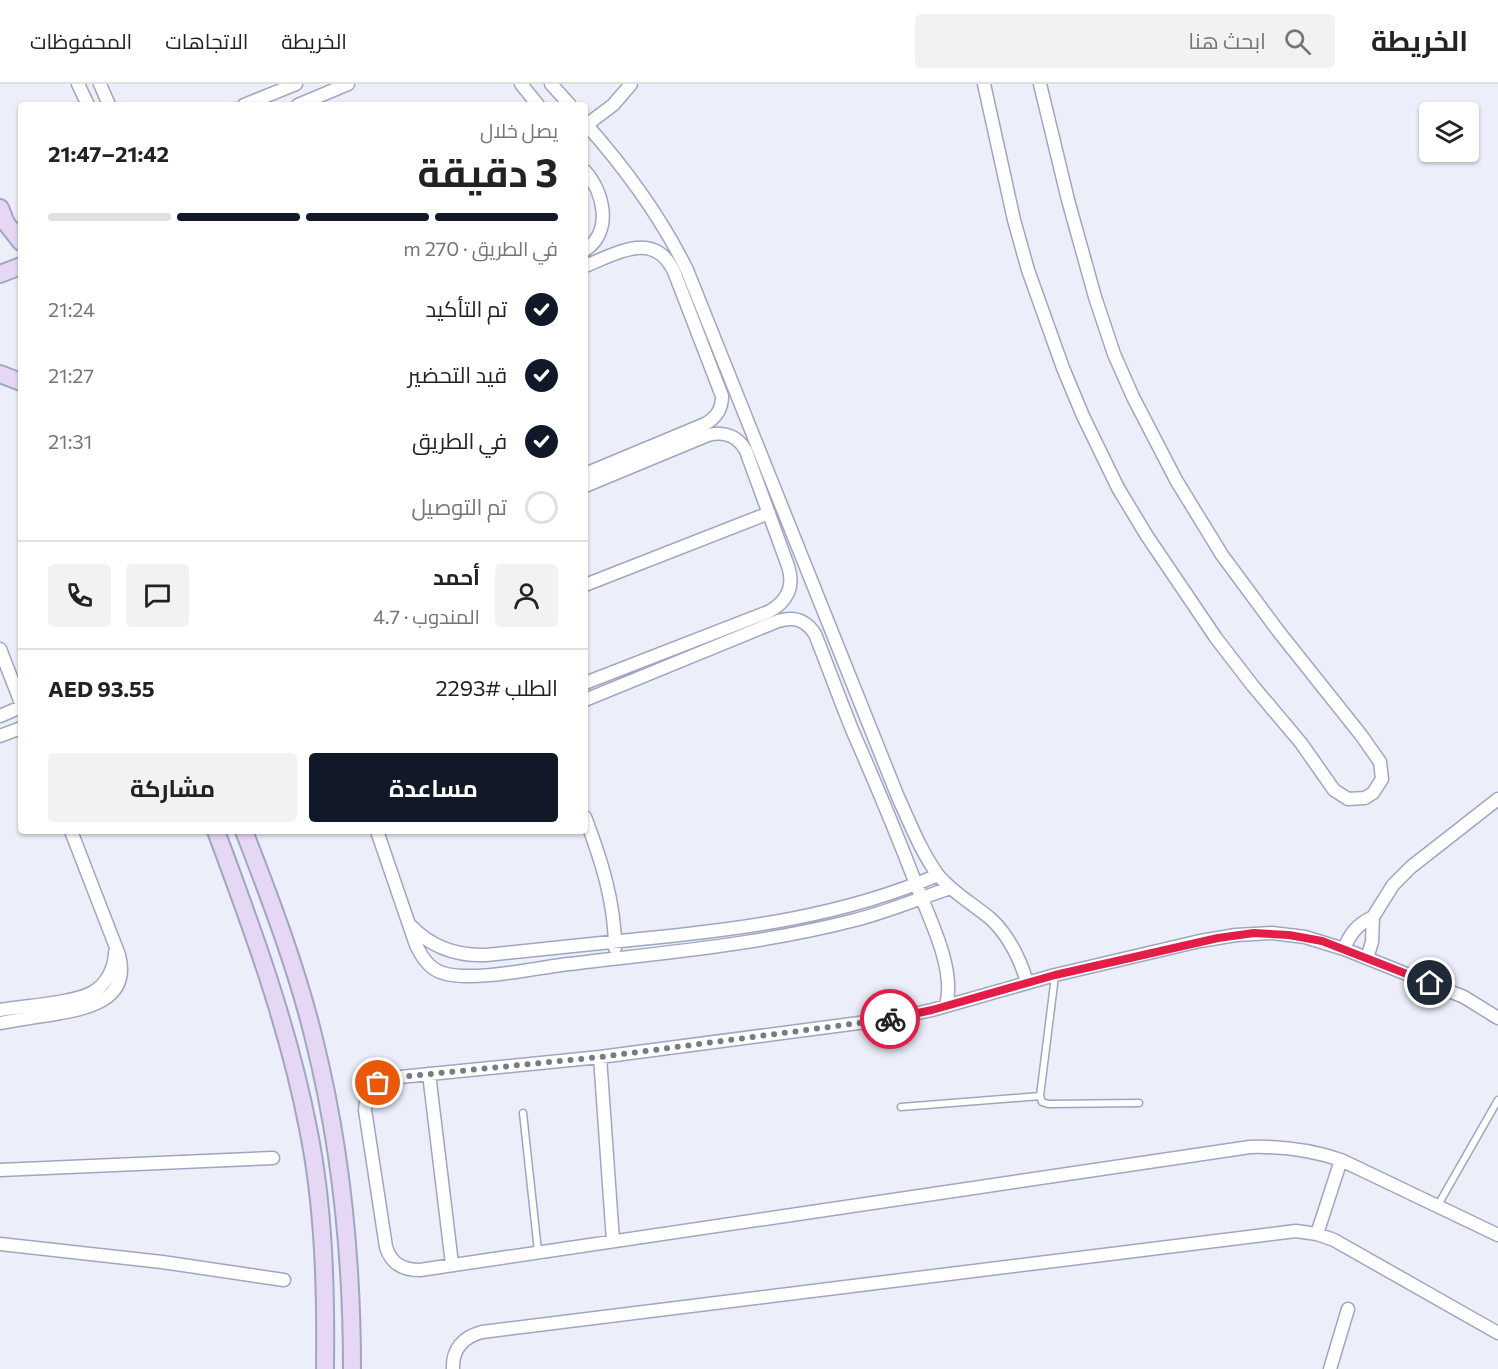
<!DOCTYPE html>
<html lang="ar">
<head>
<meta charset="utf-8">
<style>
  :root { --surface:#fff; --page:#f2f2f2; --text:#222; --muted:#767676; --line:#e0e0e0; --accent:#111827 }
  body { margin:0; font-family:Commissioner,Cairo,sans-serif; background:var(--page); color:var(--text); direction:rtl; height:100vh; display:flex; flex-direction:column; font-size:22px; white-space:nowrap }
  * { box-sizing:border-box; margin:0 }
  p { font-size:20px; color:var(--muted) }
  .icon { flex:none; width:33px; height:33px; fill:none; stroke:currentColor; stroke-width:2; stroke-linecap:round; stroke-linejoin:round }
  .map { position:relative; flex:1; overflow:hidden; direction:ltr }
  .panel { position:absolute; left:18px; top:18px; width:570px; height:732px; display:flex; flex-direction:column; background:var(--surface); border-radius:6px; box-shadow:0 2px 4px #0004; direction:rtl }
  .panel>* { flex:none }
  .buttons { position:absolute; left:1419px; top:18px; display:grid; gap:12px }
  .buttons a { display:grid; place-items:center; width:60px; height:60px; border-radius:6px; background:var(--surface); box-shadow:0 2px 4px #0004; font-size:30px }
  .pin { position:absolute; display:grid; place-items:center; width:51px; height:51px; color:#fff; margin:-26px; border:3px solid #fff; border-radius:50%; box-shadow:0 2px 6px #0007 }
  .courier { position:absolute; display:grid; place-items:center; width:60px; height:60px; margin:-30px; border:4px solid #e11d48; border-radius:50%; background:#fff; color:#222; box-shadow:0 2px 8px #0007 }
  .headline em { font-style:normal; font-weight:700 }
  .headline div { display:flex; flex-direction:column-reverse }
  .headline { display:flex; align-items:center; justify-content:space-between; height:102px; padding:0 30px }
  h1 { font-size:39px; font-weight:700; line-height:45px }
  .bar { display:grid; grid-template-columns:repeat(4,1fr); gap:9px 6px; align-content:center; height:72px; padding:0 30px }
  .bar i { height:8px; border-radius:4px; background:var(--line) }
  .bar .active { background:var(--accent) }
  .bar p { grid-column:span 4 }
  .line { display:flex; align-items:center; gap:15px; padding:0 30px; border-top:2px solid var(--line) }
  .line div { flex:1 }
  .round { display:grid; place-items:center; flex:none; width:63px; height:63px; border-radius:6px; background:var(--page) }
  ol { padding:0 30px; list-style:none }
  li { display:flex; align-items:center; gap:18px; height:66px }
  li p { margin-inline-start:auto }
  li .icon { padding:6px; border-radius:50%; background:var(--accent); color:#fff; stroke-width:4 }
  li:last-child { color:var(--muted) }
  li i { width:33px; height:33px; border:3px solid var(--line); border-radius:50% }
  .cta { display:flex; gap:12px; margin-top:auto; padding:12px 30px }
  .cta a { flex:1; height:69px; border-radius:6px; background:var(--accent); color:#fff; font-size:24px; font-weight:700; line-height:69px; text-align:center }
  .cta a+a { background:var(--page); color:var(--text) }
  header { display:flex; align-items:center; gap:36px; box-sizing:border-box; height:84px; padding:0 30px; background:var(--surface); border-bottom:2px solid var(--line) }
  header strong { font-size:28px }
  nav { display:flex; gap:33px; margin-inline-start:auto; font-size:21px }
  .search { width:420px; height:54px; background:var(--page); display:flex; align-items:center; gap:15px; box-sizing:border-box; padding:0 21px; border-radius:6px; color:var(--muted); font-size:22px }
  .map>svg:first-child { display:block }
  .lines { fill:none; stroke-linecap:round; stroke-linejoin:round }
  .lane-casing { stroke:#a0a6c1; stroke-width:9 }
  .street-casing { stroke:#a0a6c1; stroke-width:15 }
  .secondary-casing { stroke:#a0a6c1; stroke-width:20 }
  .lane { stroke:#fff; stroke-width:6 }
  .street { stroke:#fff; stroke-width:12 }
  .secondary { stroke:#e6d7f4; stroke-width:16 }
  .done { stroke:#787a86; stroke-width:6; stroke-dasharray:0 10.8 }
  .route { stroke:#e11d48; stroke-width:8 }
</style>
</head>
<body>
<header>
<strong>الخريطة</strong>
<div class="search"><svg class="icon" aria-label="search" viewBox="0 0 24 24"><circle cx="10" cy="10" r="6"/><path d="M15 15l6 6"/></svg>ابحث هنا</div>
<nav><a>الخريطة</a><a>الاتجاهات</a><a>المحفوظات</a></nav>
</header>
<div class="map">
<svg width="1498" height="1285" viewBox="0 0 1498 1285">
  <rect width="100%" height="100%" fill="#eceefa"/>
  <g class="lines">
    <defs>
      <path id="lane" d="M1055 892 1040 1012 1042 1018 1048 1020 1139 1019
        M901 1023 1040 1012
        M523 1029 538 1167
        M1438 1121 1498 1016"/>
      <path id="street" d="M78 0 88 21
        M100 0 109 21
        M521 0 538 21
        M551 0 570 21
        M984 0 1014 136 1028 186 1063 284 1083 332 1118 404 1147 452 1216 554 1253 602 1301 659 1334 706 1348 715 1365 714 1373 709 1382 695 1380 678 1361 651 1279 548 1222 471 1176 396 1133 313 1114 270 1095 213 1068 116 1040 0
        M244 21 296 0
        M298 21 348 0
        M585 39C625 84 660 131 687 186L898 713C910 739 921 768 938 791 953 809 973 820 991 835 1009 852 1020 875 1027 898
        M585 42 613 21 631 0
        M585 87C604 108 613 148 585 166
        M585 182C618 169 656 145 675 190L722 312C722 326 716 334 705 340L585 390
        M585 402 708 351C724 347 738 352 746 367L788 482C795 503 787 518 768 528L585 599
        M585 501 769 429
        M0 565 21 619
        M585 616 778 537C794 532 806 536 815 550 828 583 840 616 853 648 875 698 896 748 916 800 929 834 956 885 946 921
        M0 632 21 623
        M0 652 21 644
        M585 733C601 775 615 818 615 864
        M377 747 416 861C422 873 429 885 443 889 470 898 532 885 561 881 659 869 759 861 855 836 887 828 918 815 950 804
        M411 842C431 863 457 872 486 871 537 866 589 860 640 855 743 845 843 832 938 791
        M1344 865C1350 849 1358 840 1373 833
        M1367 874 1372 858 1373 833 1393 801 1411 783 1498 715
        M0 926C23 922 75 919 93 908 107 900 115 883 115 868
        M1498 934 1464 913 1344 865 1305 853 1272 849 1236 851 1200 857 1055 891 932 926 889 935 600 973 390 994C374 999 366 1009 365 1026L386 1163C391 1180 403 1186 420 1186L1250 1063C1282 1062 1311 1066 1341 1076L1498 1151
        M0 939C17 936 34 933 50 931 85 925 131 918 119 871L71 747
        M600 973 613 1157
        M429 990 452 1180
        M0 1086 273 1074
        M1317 1150 1341 1076
        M0 1160 162 1178 284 1196
        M453 1285C452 1265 463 1253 482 1248L1296 1147 1317 1150 1334 1156 1498 1249
        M1330 1285 1348 1225"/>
      <path id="secondary" d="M0 124 6 139 21 158
        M0 190 21 182
        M0 290 21 298
        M216 747C252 844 288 941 308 1044 324 1122 326 1205 325 1285
        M244 747C270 814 297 885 314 955 341 1063 352 1174 352 1285"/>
    </defs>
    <!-- lane casing -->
    <use href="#lane" class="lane-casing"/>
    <!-- street casing -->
    <use href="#street" class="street-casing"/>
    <!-- secondary casing -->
    <use href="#secondary" class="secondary-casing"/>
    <!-- lane -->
    <use href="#lane" class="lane"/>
    <!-- street -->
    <use href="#street" class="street"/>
    <!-- secondary -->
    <use href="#secondary" class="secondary"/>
  </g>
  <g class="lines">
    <!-- done -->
    <path class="done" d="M378 999 390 994 600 973 890 935"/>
    <!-- route -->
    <path class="route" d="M890 935 932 926 1055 891 1218 854 1254 849 1289 851 1322 857 1430 899"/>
  </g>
</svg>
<div class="buttons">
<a><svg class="icon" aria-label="layers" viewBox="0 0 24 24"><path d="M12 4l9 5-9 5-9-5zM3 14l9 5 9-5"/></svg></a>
</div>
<div class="pin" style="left:378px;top:999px;background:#ea580c"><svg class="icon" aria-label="bag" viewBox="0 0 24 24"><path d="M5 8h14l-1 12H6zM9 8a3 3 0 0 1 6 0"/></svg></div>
<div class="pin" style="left:1430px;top:899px;background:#1f2937"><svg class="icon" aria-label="home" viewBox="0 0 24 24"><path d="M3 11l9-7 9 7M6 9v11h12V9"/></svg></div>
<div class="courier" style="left:890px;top:935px"><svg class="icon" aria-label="bike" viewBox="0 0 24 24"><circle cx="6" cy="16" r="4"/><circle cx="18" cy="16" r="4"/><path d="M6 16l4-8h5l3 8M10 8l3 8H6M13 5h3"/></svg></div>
<section class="panel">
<div class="headline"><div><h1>3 دقيقة</h1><p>يصل خلال</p></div><em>21:42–21:47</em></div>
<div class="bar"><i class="active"></i><i class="active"></i><i class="active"></i><i></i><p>في الطريق · 270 m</p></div>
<ol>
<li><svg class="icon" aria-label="check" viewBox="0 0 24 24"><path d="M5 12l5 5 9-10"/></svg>تم التأكيد<p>21:24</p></li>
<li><svg class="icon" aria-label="check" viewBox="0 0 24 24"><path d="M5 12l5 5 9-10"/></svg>قيد التحضير<p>21:27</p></li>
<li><svg class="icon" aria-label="check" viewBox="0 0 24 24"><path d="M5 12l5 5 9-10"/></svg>في الطريق<p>21:31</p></li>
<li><i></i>تم التوصيل</li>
</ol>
<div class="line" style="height:108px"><a class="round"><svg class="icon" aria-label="person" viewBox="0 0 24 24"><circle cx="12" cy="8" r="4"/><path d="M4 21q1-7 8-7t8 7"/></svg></a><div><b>أحمد</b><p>المندوب · 4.7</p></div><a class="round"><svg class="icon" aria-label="chat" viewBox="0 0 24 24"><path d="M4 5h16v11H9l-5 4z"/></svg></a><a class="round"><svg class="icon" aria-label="phone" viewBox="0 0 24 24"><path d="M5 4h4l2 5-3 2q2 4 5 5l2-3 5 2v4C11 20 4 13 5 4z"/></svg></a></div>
<div class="line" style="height:78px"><div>الطلب #2293</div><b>AED 93.55</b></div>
<div class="cta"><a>مساعدة</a><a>مشاركة</a></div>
</section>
</div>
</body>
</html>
